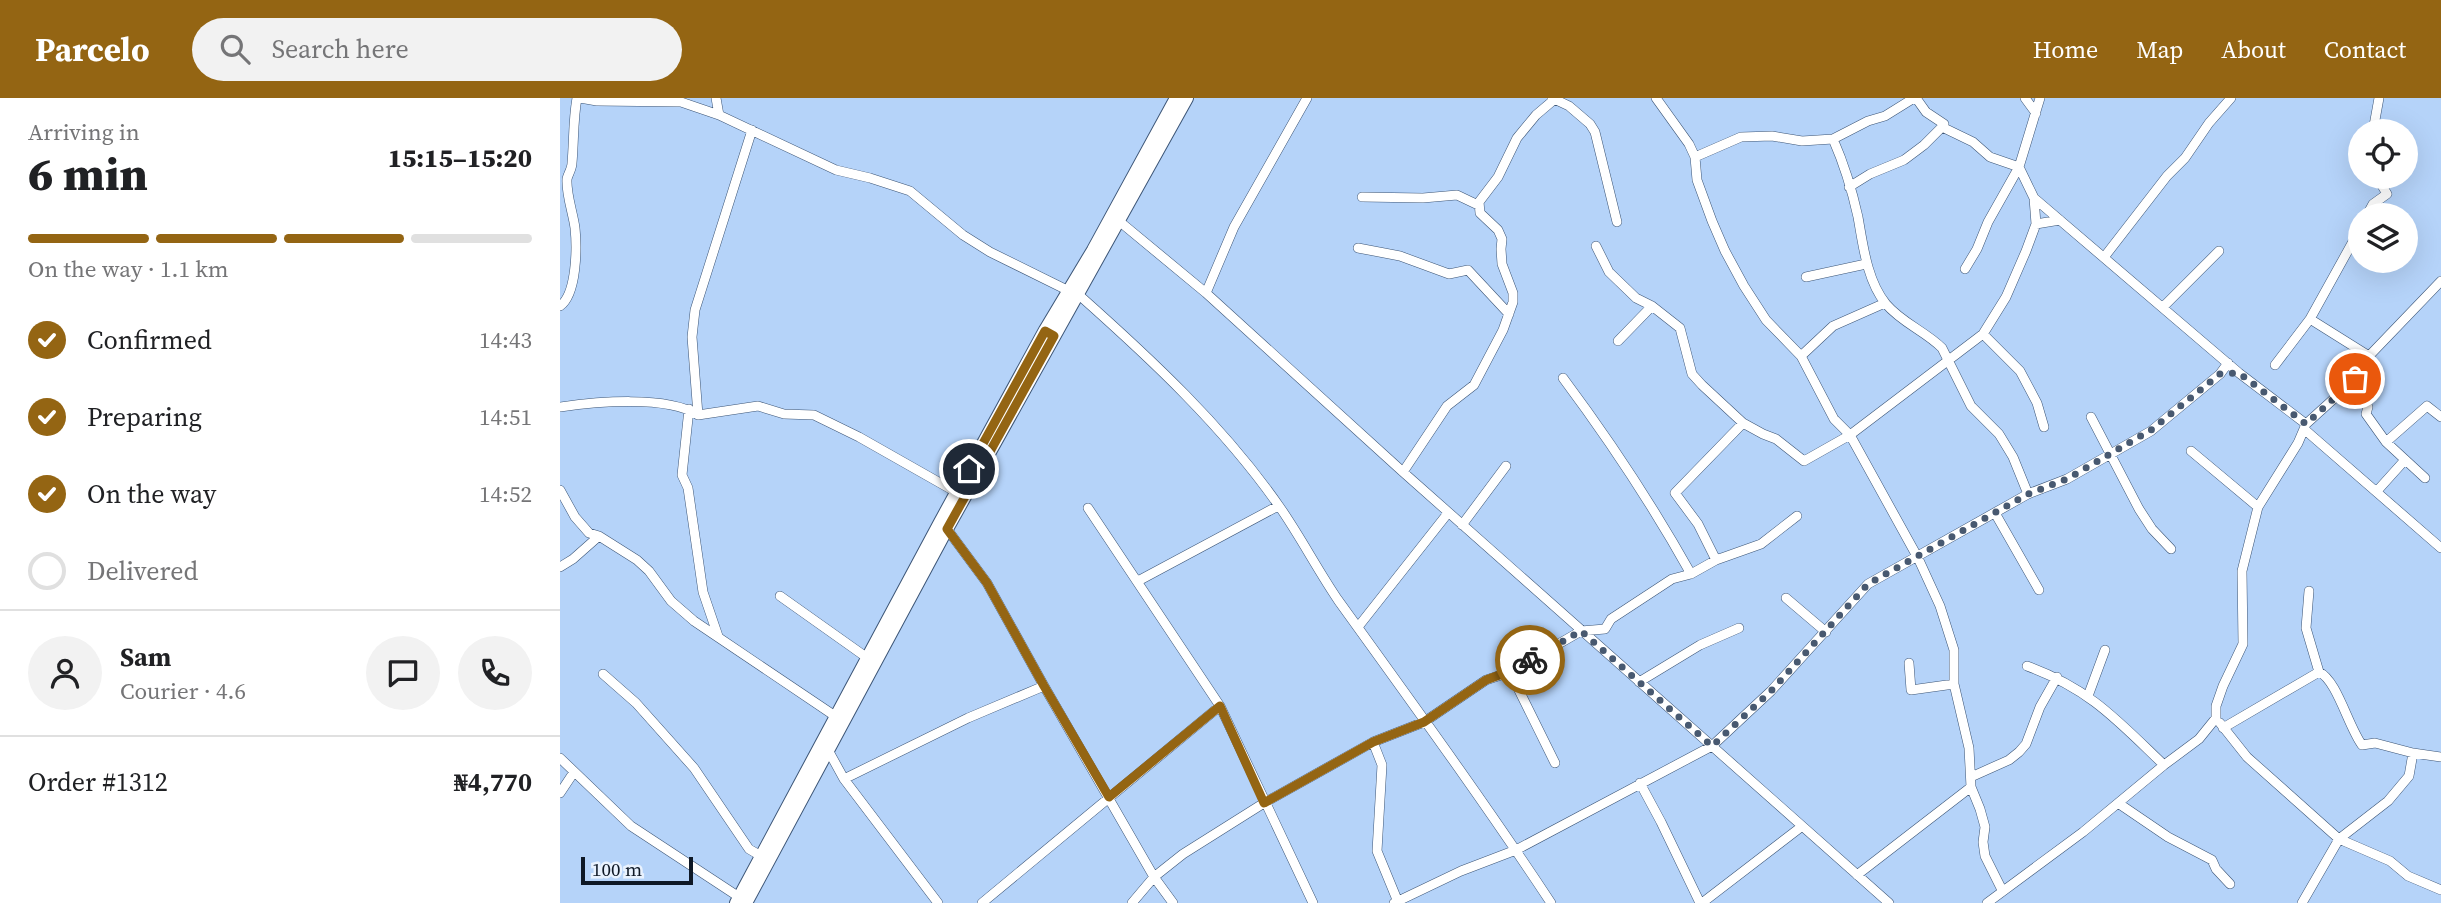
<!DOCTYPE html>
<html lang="en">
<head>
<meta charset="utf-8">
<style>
  :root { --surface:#fff; --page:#f2f2f2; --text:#202124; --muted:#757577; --line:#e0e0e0; --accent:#946513 }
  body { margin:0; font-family:"Source Serif 4",serif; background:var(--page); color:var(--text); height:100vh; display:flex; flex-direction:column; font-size:26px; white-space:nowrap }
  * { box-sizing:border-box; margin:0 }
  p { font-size:23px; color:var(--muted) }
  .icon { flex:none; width:38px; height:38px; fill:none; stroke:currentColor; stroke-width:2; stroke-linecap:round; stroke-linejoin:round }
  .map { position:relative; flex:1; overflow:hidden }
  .side { display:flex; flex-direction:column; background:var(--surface); width:560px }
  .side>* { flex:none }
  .controls { position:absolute; left:1788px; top:21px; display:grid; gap:14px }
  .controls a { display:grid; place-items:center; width:70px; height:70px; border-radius:50%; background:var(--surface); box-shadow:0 7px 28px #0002; font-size:35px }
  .scale { position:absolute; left:21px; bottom:18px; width:112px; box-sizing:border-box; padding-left:7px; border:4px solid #0e1826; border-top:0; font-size:19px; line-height:24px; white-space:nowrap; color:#0e1826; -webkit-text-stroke:5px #e9f2fe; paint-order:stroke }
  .pin { position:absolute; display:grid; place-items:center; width:60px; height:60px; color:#fff; margin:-30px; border:4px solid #fff; border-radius:50%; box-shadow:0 2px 7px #0007 }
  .courier { position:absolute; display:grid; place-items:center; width:70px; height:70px; margin:-35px; border:5px solid #946513; border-radius:50%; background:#fff; color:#222; box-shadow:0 2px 9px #0007 }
  .headline em { font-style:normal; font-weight:800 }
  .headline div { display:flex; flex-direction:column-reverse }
  .headline { display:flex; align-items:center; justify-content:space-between; height:119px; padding:0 28px }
  h1 { font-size:46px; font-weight:800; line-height:52px }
  .bar { display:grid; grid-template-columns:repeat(4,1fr); gap:10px 7px; align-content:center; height:84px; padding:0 28px }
  .bar i { height:9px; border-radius:5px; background:var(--line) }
  .bar .active { background:var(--accent) }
  .bar p { grid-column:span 4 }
  .line { display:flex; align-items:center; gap:18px; padding:0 28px; border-top:2px solid var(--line) }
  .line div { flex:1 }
  .round { display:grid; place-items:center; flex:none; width:74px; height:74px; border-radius:37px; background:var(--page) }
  ol { padding:0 28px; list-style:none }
  li { display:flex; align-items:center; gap:21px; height:77px }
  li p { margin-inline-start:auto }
  li .icon { padding:7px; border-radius:50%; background:var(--accent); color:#fff; stroke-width:4 }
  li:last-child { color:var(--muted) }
  li i { width:38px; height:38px; border:4px solid var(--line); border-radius:50% }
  header { display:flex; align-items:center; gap:42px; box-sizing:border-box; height:98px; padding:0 35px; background:var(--accent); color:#fff }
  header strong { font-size:33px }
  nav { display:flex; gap:38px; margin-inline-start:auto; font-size:24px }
  .search { width:490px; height:63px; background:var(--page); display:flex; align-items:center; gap:18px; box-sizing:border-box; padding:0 24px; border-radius:38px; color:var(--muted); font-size:26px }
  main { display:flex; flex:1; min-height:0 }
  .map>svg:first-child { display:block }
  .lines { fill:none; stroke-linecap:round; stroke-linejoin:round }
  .street-casing { stroke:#3c5576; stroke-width:10 }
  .secondary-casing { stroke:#3c5576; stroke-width:14 }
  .street { stroke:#fff; stroke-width:9 }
  .secondary { stroke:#fff; stroke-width:12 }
  .done { stroke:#485970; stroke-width:7; stroke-dasharray:0 12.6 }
  .route { stroke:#946513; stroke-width:9 }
</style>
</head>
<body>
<header>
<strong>Parcelo</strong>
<div class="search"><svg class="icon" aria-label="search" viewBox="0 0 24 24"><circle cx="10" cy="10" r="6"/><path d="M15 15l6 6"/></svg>Search here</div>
<nav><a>Home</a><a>Map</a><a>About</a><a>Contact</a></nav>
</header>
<main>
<section class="side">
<div class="headline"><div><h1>6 min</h1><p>Arriving in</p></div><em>15:15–15:20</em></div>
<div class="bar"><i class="active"></i><i class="active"></i><i class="active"></i><i></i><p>On the way · 1.1 km</p></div>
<ol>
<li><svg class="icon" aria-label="check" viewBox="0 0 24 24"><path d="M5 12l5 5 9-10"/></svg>Confirmed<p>14:43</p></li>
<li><svg class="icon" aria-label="check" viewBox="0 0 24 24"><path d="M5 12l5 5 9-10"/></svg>Preparing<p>14:51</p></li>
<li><svg class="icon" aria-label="check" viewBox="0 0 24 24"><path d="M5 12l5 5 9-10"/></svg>On the way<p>14:52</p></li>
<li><i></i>Delivered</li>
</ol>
<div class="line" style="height:126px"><a class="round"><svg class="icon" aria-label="person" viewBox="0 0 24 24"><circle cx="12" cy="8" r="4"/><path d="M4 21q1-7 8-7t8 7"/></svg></a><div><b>Sam</b><p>Courier · 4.6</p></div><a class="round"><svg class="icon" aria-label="chat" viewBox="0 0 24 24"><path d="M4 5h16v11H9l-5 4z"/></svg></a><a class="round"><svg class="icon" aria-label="phone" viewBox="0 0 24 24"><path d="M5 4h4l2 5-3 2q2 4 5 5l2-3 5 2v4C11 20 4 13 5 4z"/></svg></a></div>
<div class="line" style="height:91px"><div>Order #1312</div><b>₦4,770</b></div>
</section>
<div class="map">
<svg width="1881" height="805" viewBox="0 0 1881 805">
  <rect width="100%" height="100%" fill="#b5d3f9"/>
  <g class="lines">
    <defs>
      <path id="street" d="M20 0 37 3 121 4 159 17 276 72 310 80 350 93 403 137 430 154 509 193
        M156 0 159 17
        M992 0 1009 8 1030 26 1035 34 1057 124
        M1096 0 1129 46 1135 59 1137 82 1152 123 1165 153 1184 188 1206 222 1241 258 1274 321 1290 337 1358 460 1380 508 1394 552V586L1409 650 1411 689 1420 711 1425 729 1423 744 1425 758 1442 792
        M1356 0 1366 14 1384 26 1382 29 1413 44 1430 59 1459 69 1474 100 1679 275 1746 326 1744 331 1881 450
        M1465 0 1476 15
        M1813 33 1819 0
        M1273 41C1284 66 1292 92 1298 119 1303 147 1307 183 1326 206 1342 225 1365 233 1382 250L1411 308 1439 336 1453 359 1468 396
        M1135 59 1181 39 1212 38 1242 43 1273 41 1308 23 1325 18 1354 0
        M1289 89 1310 76 1344 62 1364 47 1382 29
        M802 99 863 100 897 97 918 107
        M1807 117 1813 106 1827 96 1817 79
        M559 123 646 195 843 374 1329 805
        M1476 126 1500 122
        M1801 129 1750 221 1809 258
        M1036 148 1049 174 1076 200 1092 208 1120 230 1132 276 1142 287 1183 325 1203 336 1216 341 1244 363 1290 337 1423 236 1446 199 1466 153 1476 126 1474 100
        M798 150 840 158 889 176 908 172 949 216
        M1545 158 1607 78 1625 60 1649 25 1671 0
        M1405 171 1417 151 1428 124 1459 69 1480 0
        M1246 179 1306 166
        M646 195 674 129 747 0
        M519 197C591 261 663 328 719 408 740 438 757 471 778 502 850 602 923 702 991 805
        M0 208C17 196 17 149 15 130 13 115 6 96 7 81 8 76 12 71 12 65 14 43 13 22 17 0
        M1603 209 1659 153
        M1423 236 1460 273 1477 305 1484 329
        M1058 243 1092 208
        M1241 258 1273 228 1325 205
        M1715 267 1750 221
        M1003 280C1050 343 1093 408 1131 476
        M1789 287 1808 309 1806 316 1826 344 1865 380
        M0 309C35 304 107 297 138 317L198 308 224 316 254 317 299 339 396 394
        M129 311 122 377 128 390 143 494 158 538
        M138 317 132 239 135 212 192 32
        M1531 319 1579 411 1592 431 1611 451
        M1746 326 1789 287 1809 258 1881 183
        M1826 344 1867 308 1881 319
        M1631 353 1698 409
        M843 374 887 308 914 287 943 232 953 204V195L942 166 941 151 942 141 938 132 920 115 919 104 938 79 957 40 976 17 996 0
        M0 392 15 419 29 435 39 438 77 462 89 473 111 503 134 523 275 618
        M1817 393 1844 363
        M528 410 660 608 753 805
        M1435 415 1479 492
        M902 427 946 368
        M387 431 427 485 484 588 594 779 613 805
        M1156 462 1138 426 1115 395 1183 325
        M0 469 13 461 39 438
        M578 483 718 408
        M1749 493 1746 530 1759 574
        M220 498 306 559
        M1226 500 1266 534
        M798 529 888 415
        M1349 565 1351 592 1394 586
        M1467 568C1530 591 1557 622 1604 667
        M950 574 995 665
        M43 576 76 605 134 670 189 751 201 758
        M1079 584 1140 547 1179 530
        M1528 598 1545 552
        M1660 625 1687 659 1779 741 1830 763 1848 778 1881 792
        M1663 630 1759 574C1777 582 1788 628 1802 647L1815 645 1853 655 1849 678 1828 703 1779 741 1742 805
        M813 644 822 667 817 753 838 804
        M268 652 284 681 378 805
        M1853 655 1881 659
        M0 660 71 728 179 799
        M1411 679 1449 662 1459 654 1466 646 1480 609 1497 579
        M284 681 408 620 484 588
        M1080 685 1101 724 1140 805
        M0 695 14 674
        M1558 705 1608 739 1652 762 1656 771 1670 786
        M1297 777 1411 689
        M422 805 660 608
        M572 805 594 779 623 756 704 705 813 644 864 624 926 582 950 574 1021 533 1045 531 1051 521 1112 481 1131 476 1156 462 1201 446 1237 418
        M834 805 901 773 956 752 1152 648 1211 593 1308 486 1468 396 1507 381 1591 333 1660 276 1668 265
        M1142 805 1241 729
        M1427 805 1523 734 1604 667 1639 641 1656 620V608L1663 588 1683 546 1682 473 1698 409 1738 345 1744 331"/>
      <path id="secondary" d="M176 805 379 426 485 232 533 152 616 0
        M186 805 387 431 627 0"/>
    </defs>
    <!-- street casing -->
    <use href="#street" class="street-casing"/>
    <!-- secondary casing -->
    <use href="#secondary" class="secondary-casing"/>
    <!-- street -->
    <use href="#street" class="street"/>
    <!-- secondary -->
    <use href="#secondary" class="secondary"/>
  </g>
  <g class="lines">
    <!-- done -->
    <path class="done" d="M970 562 1021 533 1152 648 1211 593 1308 486 1468 396 1507 381 1591 332 1660 276 1679 275 1746 326 1795 281"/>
    <!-- route -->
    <path class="route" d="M409 371 485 233 494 238 387 431 427 485 484 588 549 699 660 608 704 705 813 644 864 624 926 582 950 573 970 562"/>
  </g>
</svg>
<div class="controls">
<a><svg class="icon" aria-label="locate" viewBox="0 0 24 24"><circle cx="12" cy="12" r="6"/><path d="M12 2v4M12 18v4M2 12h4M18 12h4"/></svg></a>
<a><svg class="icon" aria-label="layers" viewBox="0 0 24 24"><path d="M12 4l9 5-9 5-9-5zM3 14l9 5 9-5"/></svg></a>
</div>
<div class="scale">100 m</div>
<div class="pin" style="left:1795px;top:281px;background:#ea580c"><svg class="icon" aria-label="bag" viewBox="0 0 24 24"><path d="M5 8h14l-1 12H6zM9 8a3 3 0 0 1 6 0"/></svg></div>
<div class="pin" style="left:409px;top:371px;background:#1f2937"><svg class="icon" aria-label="home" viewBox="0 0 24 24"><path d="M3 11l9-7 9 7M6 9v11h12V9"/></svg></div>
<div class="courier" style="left:970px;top:562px"><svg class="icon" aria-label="bike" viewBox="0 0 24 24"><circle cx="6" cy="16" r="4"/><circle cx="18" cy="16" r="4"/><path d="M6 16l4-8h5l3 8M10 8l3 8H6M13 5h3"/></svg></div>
</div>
</main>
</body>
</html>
